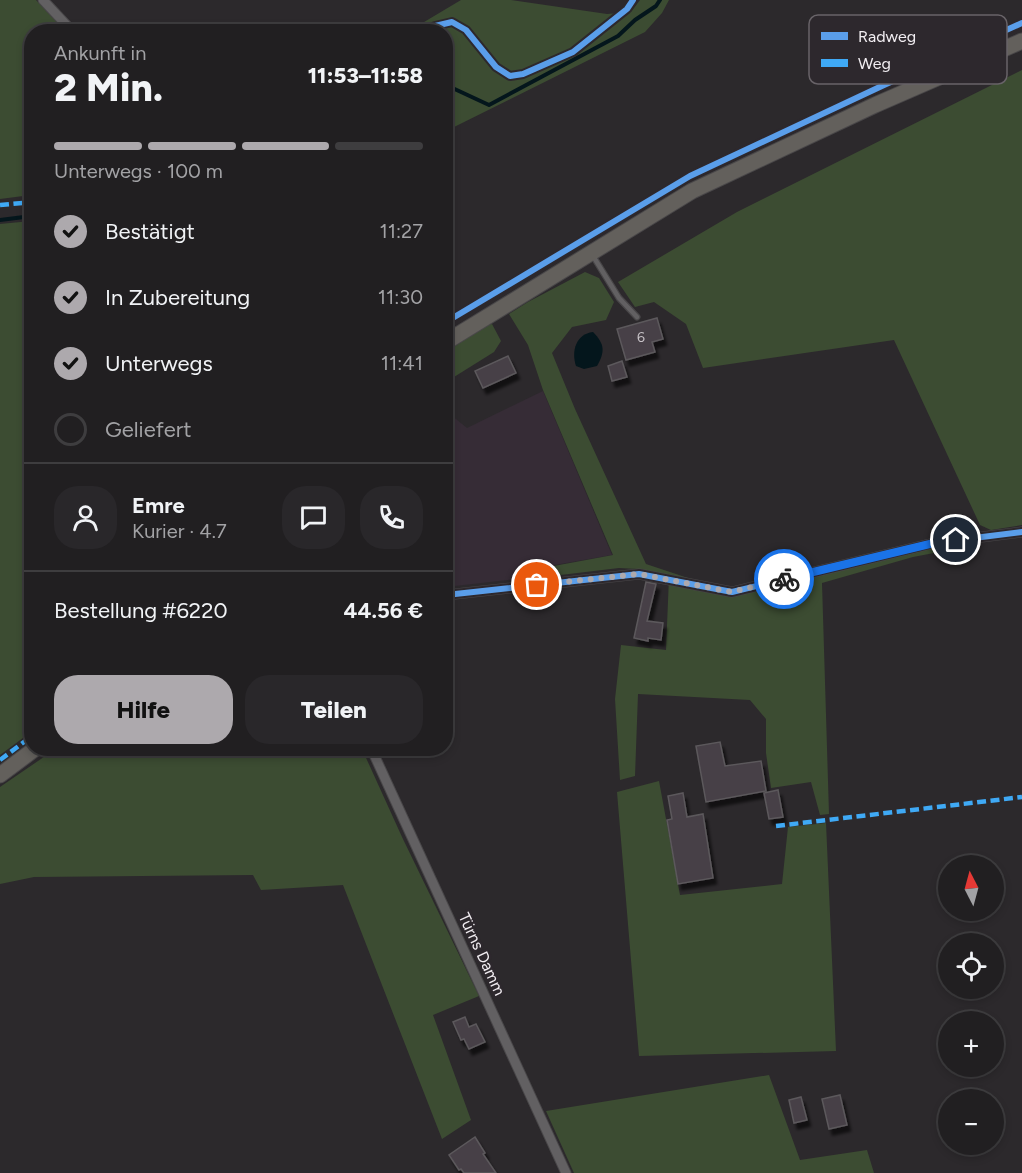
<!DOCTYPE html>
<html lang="de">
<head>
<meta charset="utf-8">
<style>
  :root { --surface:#211f21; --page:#29272a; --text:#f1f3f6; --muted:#a2a2a5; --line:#3e3d3f; --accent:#ada9ad }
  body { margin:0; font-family:Figtree,sans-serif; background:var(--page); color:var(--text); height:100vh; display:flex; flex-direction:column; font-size:22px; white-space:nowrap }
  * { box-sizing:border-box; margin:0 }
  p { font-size:20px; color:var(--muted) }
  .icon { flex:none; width:33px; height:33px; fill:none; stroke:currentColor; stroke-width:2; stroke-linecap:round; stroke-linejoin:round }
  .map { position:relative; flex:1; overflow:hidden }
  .side { position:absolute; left:24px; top:24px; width:429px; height:732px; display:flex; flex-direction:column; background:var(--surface); border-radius:24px; box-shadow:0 3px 9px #0003,0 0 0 2px var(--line) }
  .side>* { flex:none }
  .needle { width:39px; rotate:354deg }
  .buttons { position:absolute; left:938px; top:855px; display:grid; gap:12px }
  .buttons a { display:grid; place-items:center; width:66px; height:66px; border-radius:50%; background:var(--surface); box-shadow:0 3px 9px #0003,0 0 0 2px var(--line); font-size:30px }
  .pin { position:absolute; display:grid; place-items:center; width:51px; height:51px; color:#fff; margin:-26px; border:3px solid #fff; border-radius:50%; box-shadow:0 2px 6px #0007 }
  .courier { position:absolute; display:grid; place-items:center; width:60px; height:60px; margin:-30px; border:4px solid #1a73e8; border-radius:50%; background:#fff; color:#222; box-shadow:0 2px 8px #0007 }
  .headline em { font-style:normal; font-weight:800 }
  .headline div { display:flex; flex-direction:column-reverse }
  .headline { display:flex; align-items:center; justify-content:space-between; height:102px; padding:0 30px }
  h1 { font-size:39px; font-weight:800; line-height:45px }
  .bar { display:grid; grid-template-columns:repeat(4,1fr); gap:9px 6px; align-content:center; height:72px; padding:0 30px }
  .bar i { height:8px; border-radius:4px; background:var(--line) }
  .bar .on { background:var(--accent) }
  .bar p { grid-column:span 4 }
  .line { display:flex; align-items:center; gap:15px; padding:0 30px; border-top:2px solid var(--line) }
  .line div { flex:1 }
  .round { display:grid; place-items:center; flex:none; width:63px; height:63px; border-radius:24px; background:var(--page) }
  ol { padding:0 30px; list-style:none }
  li { display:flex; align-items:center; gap:18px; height:66px }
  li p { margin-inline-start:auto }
  li .icon { padding:6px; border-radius:50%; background:var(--accent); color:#111; stroke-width:4 }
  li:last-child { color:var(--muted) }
  li i { width:33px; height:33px; border:3px solid var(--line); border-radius:50% }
  .cta { display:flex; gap:12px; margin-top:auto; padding:12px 30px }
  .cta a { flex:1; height:69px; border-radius:24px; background:var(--accent); color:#111; font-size:24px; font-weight:800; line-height:69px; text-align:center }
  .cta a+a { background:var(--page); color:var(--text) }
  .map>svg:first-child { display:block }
  .built { fill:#362c36 }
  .green { fill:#3c4c32 }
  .water { fill:#04161c }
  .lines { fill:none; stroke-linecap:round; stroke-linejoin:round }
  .stream { stroke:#04161c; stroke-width:4 }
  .building { fill:#474047; stroke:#5c595c; stroke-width:1.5; filter:url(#shadow) }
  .service-casing { stroke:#494749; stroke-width:7 }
  .minor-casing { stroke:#494749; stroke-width:11 }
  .primary-casing { stroke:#494749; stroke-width:17 }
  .service { stroke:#626062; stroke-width:4.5 }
  .minor { stroke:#626062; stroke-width:9 }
  .primary { stroke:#63605c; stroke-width:15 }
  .quiet { stroke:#3fa9f5; stroke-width:4.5; stroke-dasharray:9 4.5; stroke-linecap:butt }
  .cycleway-casing { stroke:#2d282d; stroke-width:10 }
  .cycleway { stroke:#5a9eea; stroke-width:6 }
  .done { stroke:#ada9ad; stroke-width:6; stroke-dasharray:0 10.8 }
  .route { stroke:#1a73e8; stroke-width:8 }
  .labels { text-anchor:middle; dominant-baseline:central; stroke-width:5; stroke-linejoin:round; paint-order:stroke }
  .number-label { font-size:14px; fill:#c7c2c7 }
  .street-label { font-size:16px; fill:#f2eef2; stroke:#2d282d }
  .key { fill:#2d282d; stroke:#686368; stroke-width:1.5 }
  .key-label { font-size:16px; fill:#f2eef2 }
</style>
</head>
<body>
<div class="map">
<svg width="1022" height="1173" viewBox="0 0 1022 1173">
  <defs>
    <filter id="shadow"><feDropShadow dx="3.5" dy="6" stdDeviation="1.5" flood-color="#0009"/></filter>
  </defs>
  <rect width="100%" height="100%" fill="#2c292c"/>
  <!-- built -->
  <path class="built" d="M543 391 612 555 543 567 526 578 446 587V411L467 428Z"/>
  <!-- green -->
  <path class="green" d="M0 0H36L65 31 32 32 31 195 0 199Z
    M461 0H511L607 14 631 12 640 0H669L662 13 645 32 446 131V32L409 31Z
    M1022 70V525L991 530 980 525 894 340 703 368 686 324 654 302 635 307 618 282 737 212Z
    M31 221V732L0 755V224Z
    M585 272 599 278 614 302 606 320 572 327 552 353 575 409 646 564 688 578 732 588 974 532 976 545 913 557 822 583 829 814 820 815 811 782 771 788 766 753V719L750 700 638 694 635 776 620 780 615 699 621 645 666 650 669 577 638 569 619 568 527 579 543 568 613 555 543 390 528 345 509 314 528 302Z
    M492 324 501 341 494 352 446 382V353L482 326Z
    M57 748 362 749 402 837 479 996 433 1015 471 1120 442 1139 343 885 261 890 253 875 34 877 0 884V787Z
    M659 781 680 895 782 884 788 827 826 823 836 1051 639 1056 617 792Z
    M769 1075 800 1160 867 1150 874 1173H574L546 1111Z"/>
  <!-- water -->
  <path class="water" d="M593 332C605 344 605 352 597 366L584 369 576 366C571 351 576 334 593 332Z"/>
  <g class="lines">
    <!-- stream -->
    <path class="stream" d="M446 85 489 105 618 36 635 20 656 6 660 0
      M0 220 32 216"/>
  </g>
  <!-- building -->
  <path class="building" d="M657 318 663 339 652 342 655 352 626 360 617 329Z
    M508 356 516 373 483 388 475 371Z
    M622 361 627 377 612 381 608 366Z
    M646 582 656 584 647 621 663 623 661 640 648 638V641L634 638Z
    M720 742 725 766 761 761 766 791 706 802 696 746Z
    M778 790 783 817 769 819 764 793Z
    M683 793 687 817 703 814 713 878 678 884 667 820 672 819 668 796Z
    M465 1017 469 1027 476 1024 485 1042 469 1049 464 1039 461 1040 453 1022Z
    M840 1095 847 1125 829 1129 822 1099Z
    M801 1097 807 1120 794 1123 789 1100Z
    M475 1137 485 1153 483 1154 496 1173H464L461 1169 459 1170 449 1155Z"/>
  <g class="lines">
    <defs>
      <path id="service" d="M593 256 619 298 637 317"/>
      <path id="minor" d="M43 0 73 32
        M446 595 639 574 732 592 934 543 1022 532
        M371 748 566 1173"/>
      <path id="primary" d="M446 342 692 191 875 105 1022 41
        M0 775 36 748"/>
    </defs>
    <!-- service casing -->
    <use href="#service" class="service-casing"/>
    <!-- minor casing -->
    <use href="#minor" class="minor-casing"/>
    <!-- primary casing -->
    <use href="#primary" class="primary-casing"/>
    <!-- service -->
    <use href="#service" class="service"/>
    <!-- minor -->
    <use href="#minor" class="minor"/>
    <!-- primary -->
    <use href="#primary" class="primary"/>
    <!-- quiet -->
    <path class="quiet" d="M0 205 32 202
      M0 760 32 736
      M776 826 1022 797"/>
    <defs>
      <path id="cycleway" d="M426 32 435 26 452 22 466 30 496 67 510 76 523 74 573 52 627 9 633 0
        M446 322 690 176 884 85 1022 23
        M446 595 639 574 732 592 934 543 1022 532"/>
    </defs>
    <!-- cycleway casing -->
    <use href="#cycleway" class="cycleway-casing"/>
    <!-- cycleway -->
    <use href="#cycleway" class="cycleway"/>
  </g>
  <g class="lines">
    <!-- done -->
    <path class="done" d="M537 585 639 574 732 592 784 579"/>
    <!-- route -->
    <path class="route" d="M784 579 934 543 956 540"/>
  </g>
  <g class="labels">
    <!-- number labels -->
    <g class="number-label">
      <text x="641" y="337">6</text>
    </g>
    <!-- street labels -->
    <g class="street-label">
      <text transform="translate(482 954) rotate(65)">Türns Damm</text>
    </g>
  </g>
  <!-- legend -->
  <rect x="809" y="15" width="198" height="69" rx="9" class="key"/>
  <rect x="821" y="32" width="27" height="8" fill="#5a9eea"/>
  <rect x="821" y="59" width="27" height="8" fill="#3fa9f5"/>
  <g class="key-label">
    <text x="858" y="42">Radweg</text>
    <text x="858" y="69">Weg</text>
  </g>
</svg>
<div class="buttons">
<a><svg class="needle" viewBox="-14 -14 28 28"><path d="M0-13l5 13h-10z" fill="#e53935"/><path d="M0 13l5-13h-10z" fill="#a2a2a5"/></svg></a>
<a><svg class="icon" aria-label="locate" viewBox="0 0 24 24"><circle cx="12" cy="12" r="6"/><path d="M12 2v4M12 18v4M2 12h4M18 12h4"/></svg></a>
<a>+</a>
<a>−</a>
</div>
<div class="pin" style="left:537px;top:585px;background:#ea580c"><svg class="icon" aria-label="bag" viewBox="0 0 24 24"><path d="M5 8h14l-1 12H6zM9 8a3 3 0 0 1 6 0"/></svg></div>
<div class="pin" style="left:956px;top:540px;background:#1f2937"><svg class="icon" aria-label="home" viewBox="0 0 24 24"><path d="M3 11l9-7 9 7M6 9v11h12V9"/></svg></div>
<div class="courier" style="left:784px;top:579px"><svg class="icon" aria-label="bike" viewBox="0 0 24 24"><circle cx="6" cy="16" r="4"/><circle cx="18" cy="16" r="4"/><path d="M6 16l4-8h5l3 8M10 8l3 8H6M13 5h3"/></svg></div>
<section class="side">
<div class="headline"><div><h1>2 Min.</h1><p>Ankunft in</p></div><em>11:53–11:58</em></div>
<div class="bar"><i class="on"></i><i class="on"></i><i class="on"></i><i></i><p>Unterwegs · 100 m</p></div>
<ol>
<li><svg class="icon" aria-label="check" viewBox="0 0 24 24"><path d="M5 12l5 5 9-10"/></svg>Bestätigt<p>11:27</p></li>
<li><svg class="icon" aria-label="check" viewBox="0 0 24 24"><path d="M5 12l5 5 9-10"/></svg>In Zubereitung<p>11:30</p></li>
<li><svg class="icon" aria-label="check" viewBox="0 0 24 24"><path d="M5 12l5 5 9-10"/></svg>Unterwegs<p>11:41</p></li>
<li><i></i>Geliefert</li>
</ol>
<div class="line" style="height:108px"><a class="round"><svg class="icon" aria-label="person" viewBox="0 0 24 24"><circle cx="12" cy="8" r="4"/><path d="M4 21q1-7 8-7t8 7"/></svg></a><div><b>Emre</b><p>Kurier · 4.7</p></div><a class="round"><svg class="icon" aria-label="chat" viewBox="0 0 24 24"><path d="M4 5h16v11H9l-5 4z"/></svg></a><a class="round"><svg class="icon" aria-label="phone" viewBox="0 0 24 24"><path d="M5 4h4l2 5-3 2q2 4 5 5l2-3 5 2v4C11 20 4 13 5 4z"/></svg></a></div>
<div class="line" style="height:78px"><div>Bestellung #6220</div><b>44.56 €</b></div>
<div class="cta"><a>Hilfe</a><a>Teilen</a></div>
</section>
</div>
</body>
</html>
